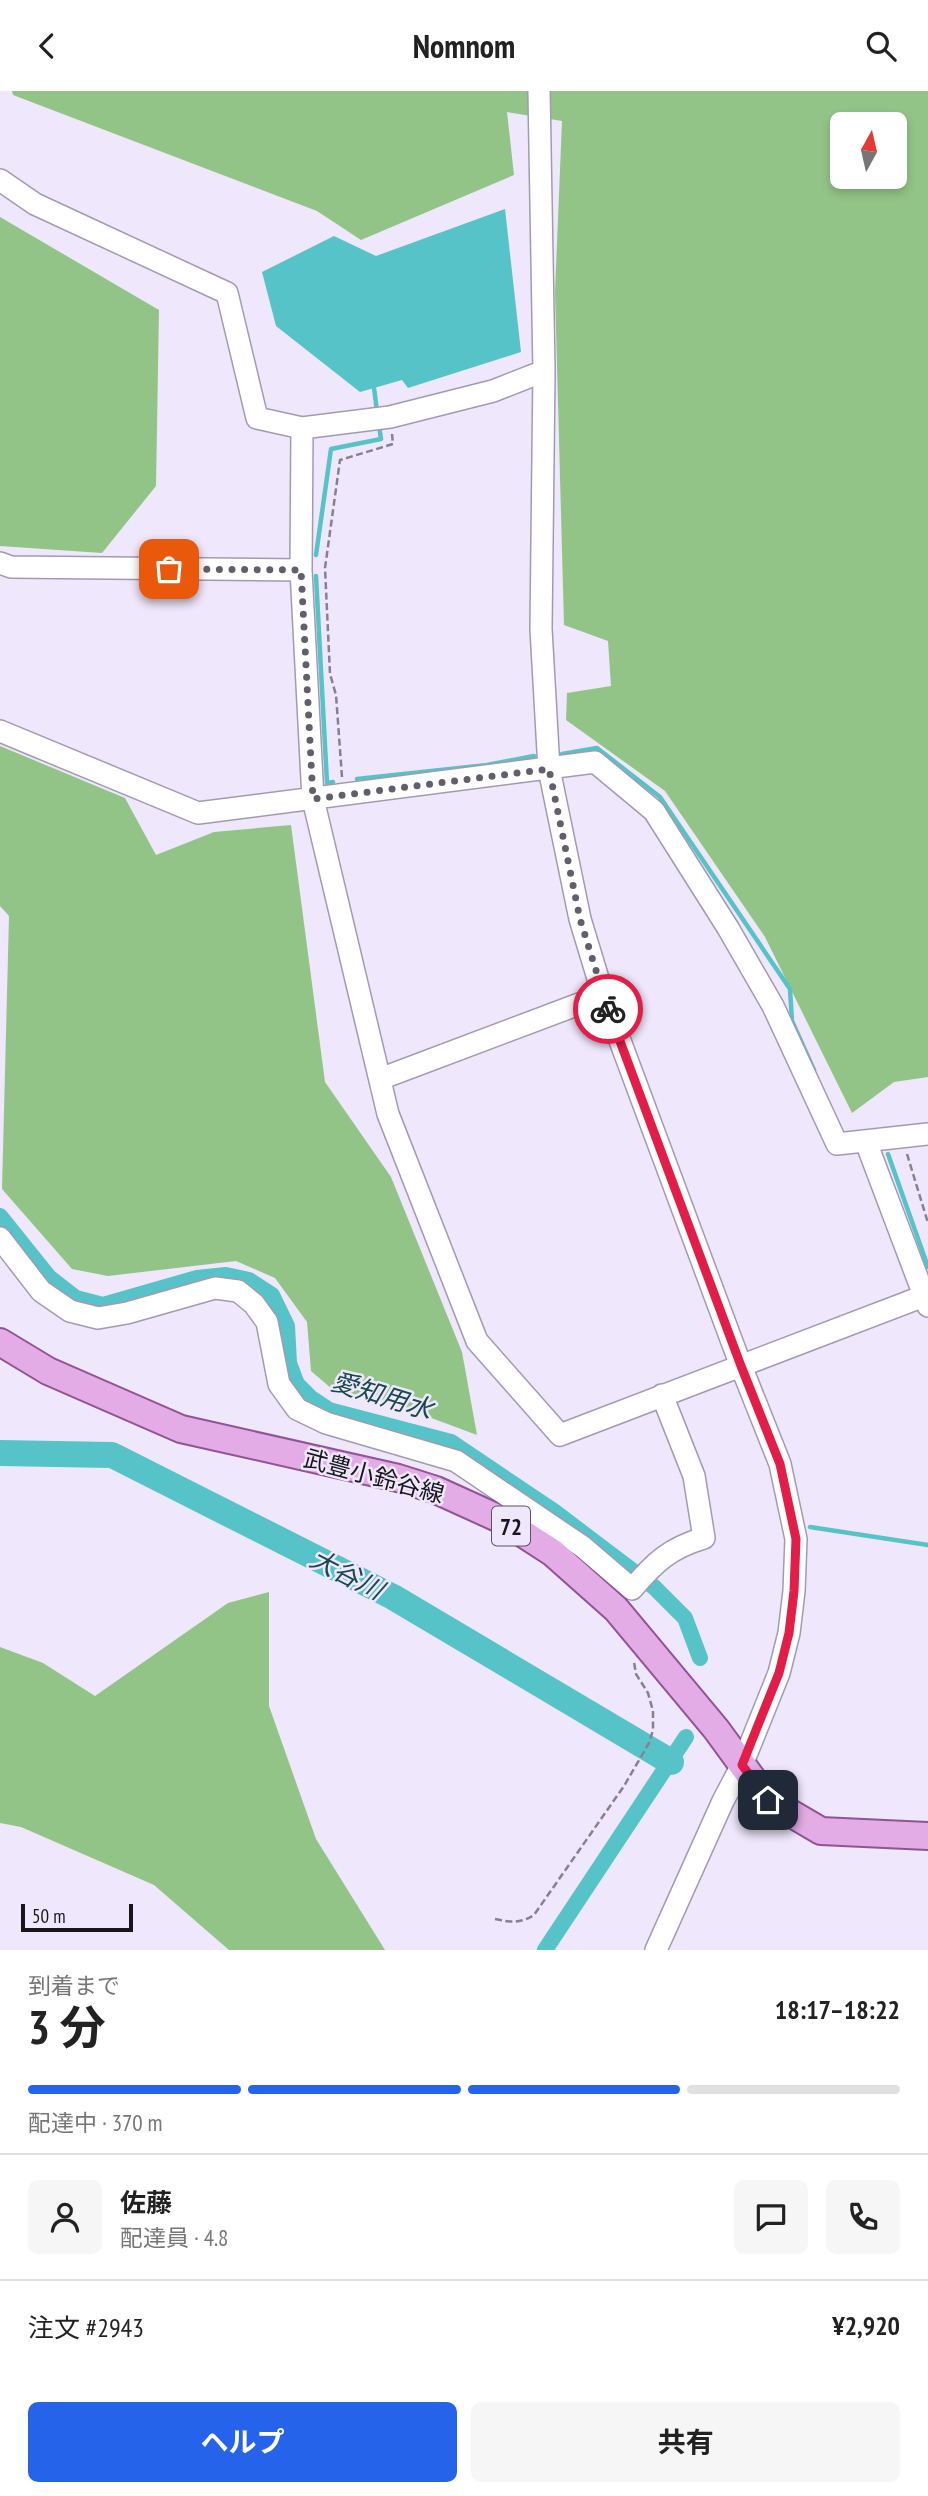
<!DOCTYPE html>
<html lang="ja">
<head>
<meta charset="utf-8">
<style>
  :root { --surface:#fff; --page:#f6f6f6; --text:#222; --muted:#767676; --line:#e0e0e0; --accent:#2563eb }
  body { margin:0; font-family:"PT Sans Narrow","Noto Sans JP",sans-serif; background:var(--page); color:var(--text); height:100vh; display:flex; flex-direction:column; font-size:26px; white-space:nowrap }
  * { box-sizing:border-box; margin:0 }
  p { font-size:23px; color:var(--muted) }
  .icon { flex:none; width:38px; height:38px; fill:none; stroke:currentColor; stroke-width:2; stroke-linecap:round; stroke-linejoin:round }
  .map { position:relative; height:1859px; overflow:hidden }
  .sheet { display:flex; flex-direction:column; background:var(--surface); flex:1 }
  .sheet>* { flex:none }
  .needle { width:46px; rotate:8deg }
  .tools { position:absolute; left:830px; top:21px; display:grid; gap:14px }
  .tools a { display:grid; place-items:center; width:77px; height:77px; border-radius:10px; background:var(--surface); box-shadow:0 4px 10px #0003; font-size:35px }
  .scale { position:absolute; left:21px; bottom:18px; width:112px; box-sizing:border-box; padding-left:7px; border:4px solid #18151d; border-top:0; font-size:19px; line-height:24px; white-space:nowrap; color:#18151d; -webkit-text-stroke:5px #efe7fc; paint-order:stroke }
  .pin { position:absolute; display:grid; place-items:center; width:60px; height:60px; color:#fff; margin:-30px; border-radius:14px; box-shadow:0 4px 10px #0006 }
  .courier { position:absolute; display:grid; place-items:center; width:70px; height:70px; margin:-35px; border:5px solid #e11d48; border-radius:50%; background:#fff; color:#222; box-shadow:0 2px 9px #0007 }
  .summary em { font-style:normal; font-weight:700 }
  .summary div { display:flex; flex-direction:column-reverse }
  .summary { display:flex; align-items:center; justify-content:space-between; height:119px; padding:0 28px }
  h1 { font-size:46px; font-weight:700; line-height:52px }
  .bar { display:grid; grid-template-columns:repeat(4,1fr); gap:10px 7px; align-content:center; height:84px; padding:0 28px }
  .bar i { height:9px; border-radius:5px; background:var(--line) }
  .bar .current { background:var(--accent) }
  .bar p { grid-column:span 4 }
  .line { display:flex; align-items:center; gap:18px; padding:0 28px; border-top:2px solid var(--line) }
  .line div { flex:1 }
  .round { display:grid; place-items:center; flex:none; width:74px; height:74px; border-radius:10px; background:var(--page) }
  .cta { display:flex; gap:14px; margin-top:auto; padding:14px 28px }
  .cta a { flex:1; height:80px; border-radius:10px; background:var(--accent); color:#fff; font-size:28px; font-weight:700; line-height:80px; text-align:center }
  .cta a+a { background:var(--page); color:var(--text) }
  header { display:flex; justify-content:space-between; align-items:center; height:91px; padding:0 28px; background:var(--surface); font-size:32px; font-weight:700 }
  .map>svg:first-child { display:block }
  .forest { fill:#93c487; fill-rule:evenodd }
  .water { fill:#55c3c8 }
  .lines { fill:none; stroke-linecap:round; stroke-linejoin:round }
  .stream { stroke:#55c3c8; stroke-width:4.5 }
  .canal { stroke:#55c3c8; stroke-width:16 }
  .river { stroke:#55c3c8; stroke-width:26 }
  .minor-casing { stroke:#a39ab2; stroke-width:24 }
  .major-casing { stroke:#905395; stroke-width:30 }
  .path { stroke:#868190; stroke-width:2.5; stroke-dasharray:7 3.5; stroke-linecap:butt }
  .minor { stroke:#fff; stroke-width:21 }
  .major { stroke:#e3ace6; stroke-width:26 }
  .done { stroke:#635e6b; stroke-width:7; stroke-dasharray:0 12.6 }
  .route { stroke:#e11d48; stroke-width:9 }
  .labels { text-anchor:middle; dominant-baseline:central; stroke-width:5; stroke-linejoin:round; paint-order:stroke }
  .shield { fill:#efe7fc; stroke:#585460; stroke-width:2 }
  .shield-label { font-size:23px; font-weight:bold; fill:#18151d }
  .street-label { font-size:24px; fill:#18151d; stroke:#efe7fc }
  .water-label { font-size:26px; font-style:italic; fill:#18494b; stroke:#efe7fc }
</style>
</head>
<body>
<header><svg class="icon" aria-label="back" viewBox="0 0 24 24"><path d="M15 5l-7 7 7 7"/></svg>Nomnom<svg class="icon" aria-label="search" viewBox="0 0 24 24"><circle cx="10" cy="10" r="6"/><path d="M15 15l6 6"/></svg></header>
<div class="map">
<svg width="928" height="1859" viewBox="0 0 928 1859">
  <rect width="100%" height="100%" fill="#efe7fc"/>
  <!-- forest -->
  <path class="forest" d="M12 0H928V986L894 991 852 1022 765 846 665 700 566 629 567 602 611 595 608 550 564 534 555 201 562 30 507 21 514 84 361 149 317 120 13 4ZM842 33H894V86H842Z
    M0 126 159 219 156 395 102 462 0 455Z
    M0 655 125 707 156 764 214 741 291 734 325 991 391 1086 462 1261 477 1344 391 1312 332 1298 311 1280 307 1231 275 1187 236 1170 108 1185 72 1178 2 1098 9 825 0 815Z
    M269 1501V1615L316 1748 385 1859H229L154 1794 21 1736 0 1732V1556L43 1572 95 1605 228 1512Z"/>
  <!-- water -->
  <path class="water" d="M505 118 521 261 408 297 402 289 360 301 276 235 262 181 334 145 376 165Z"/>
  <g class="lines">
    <!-- stream -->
    <path class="stream" d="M374 297 377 320
      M316 464 331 358 381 348 379 335
      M316 485 327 692 333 691
      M562 663 597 657 660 706 790 898 792 930 814 979
      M357 688 487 674 534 665
      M888 1063 928 1176
      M810 1436 928 1454"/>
    <!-- canal -->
    <path class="canal" d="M0 1125 49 1186 76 1207 103 1214 197 1187 226 1184 249 1189 272 1204 287 1235 289 1272 297 1293 311 1307 329 1319 451 1351 555 1421 654 1496 685 1527 700 1567
      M545 1859 686 1646"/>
    <!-- river -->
    <path class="river" d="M0 1362 112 1364 393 1506 671 1671"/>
    <defs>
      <path id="minor" d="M539 0 544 280 541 538 549 678 580 828 603 904 741 1275 780 1373 796 1448 794 1500 789 1542 779 1582 742 1674 723 1710 656 1859
        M0 89 35 113 227 202 257 327 302 337 390 326 493 300 544 280
        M302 337 301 479 313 708 388 1023 477 1250 560 1344 924 1205
        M0 472 11 476 301 479
        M0 640 198 722 595 671 654 720 728 837 773 915 837 1053 928 1043
        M380 988 603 904
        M866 1051 928 1215
        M0 1147 41 1200 70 1220 98 1227 127 1222 215 1197 238 1200 254 1213 267 1231 279 1293 297 1318 326 1332 456 1370 583 1456 632 1498C655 1471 670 1457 704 1447L694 1385 662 1304"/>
      <path id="major" d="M0 1251 48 1280 181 1338 398 1387 436 1399 502 1429 553 1462 616 1518 716 1638 768 1709 821 1740 928 1745"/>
    </defs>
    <!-- minor casing -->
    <use href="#minor" class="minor-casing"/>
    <!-- major casing -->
    <use href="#major" class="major-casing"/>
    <!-- path -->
    <path class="path" d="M342 686 336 604 330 583 325 477 340 369 393 353 392 343
      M907 1063 928 1132
      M495 1828C510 1831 520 1833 534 1824L624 1695 649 1652 653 1639V1620L648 1602 636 1583 634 1571"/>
    <!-- minor -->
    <use href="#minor" class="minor"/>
    <!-- major -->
    <use href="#major" class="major"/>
  </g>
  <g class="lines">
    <!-- done -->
    <path class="done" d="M169 478 301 479 313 708 549 678 580 828 608 918"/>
    <!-- route -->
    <path class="route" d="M608 918 741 1275 780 1373 796 1448 794 1500 789 1542 779 1582 742 1674 768 1709"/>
  </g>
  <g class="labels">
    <!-- shield labels -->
    <rect class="shield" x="492" y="1415.5" width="38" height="39" rx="5"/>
    <g class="shield-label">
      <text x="511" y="1435">72</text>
    </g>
    <!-- street labels -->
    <g class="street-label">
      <text transform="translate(374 1385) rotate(15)">武豊小鈴谷線</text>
    </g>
    <!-- water labels -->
    <g class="water-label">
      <text transform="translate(382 1304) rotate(17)">愛知用水</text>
      <text transform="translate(347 1483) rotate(27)">大谷川</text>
    </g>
  </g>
</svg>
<div class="tools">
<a><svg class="needle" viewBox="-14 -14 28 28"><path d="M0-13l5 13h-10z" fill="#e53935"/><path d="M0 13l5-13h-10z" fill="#767676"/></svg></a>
</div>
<div class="scale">50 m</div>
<div class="pin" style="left:169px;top:478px;background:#ea580c"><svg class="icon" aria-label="bag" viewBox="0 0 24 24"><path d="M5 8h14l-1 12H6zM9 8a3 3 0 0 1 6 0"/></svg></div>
<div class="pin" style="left:768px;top:1709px;background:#1f2937"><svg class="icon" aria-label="home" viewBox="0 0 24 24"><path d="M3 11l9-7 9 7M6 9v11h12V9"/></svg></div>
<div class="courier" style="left:608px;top:918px"><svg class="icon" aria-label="bike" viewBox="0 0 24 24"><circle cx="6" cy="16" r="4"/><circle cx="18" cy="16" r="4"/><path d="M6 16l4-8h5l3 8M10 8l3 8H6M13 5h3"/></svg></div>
</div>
<section class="sheet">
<div class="summary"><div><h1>3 分</h1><p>到着まで</p></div><em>18:17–18:22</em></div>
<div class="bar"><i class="current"></i><i class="current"></i><i class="current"></i><i></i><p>配達中 · 370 m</p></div>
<div class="line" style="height:126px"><a class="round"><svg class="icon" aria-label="person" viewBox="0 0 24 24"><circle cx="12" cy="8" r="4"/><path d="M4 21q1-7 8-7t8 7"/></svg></a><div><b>佐藤</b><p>配達員 · 4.8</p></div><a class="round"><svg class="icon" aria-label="chat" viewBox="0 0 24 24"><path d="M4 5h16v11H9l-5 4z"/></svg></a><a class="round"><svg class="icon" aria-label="phone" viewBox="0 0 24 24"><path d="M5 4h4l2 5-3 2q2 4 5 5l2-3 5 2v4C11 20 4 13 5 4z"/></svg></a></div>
<div class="line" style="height:91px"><div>注文 #2943</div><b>¥2,920</b></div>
<div class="cta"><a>ヘルプ</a><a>共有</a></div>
</section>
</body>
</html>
